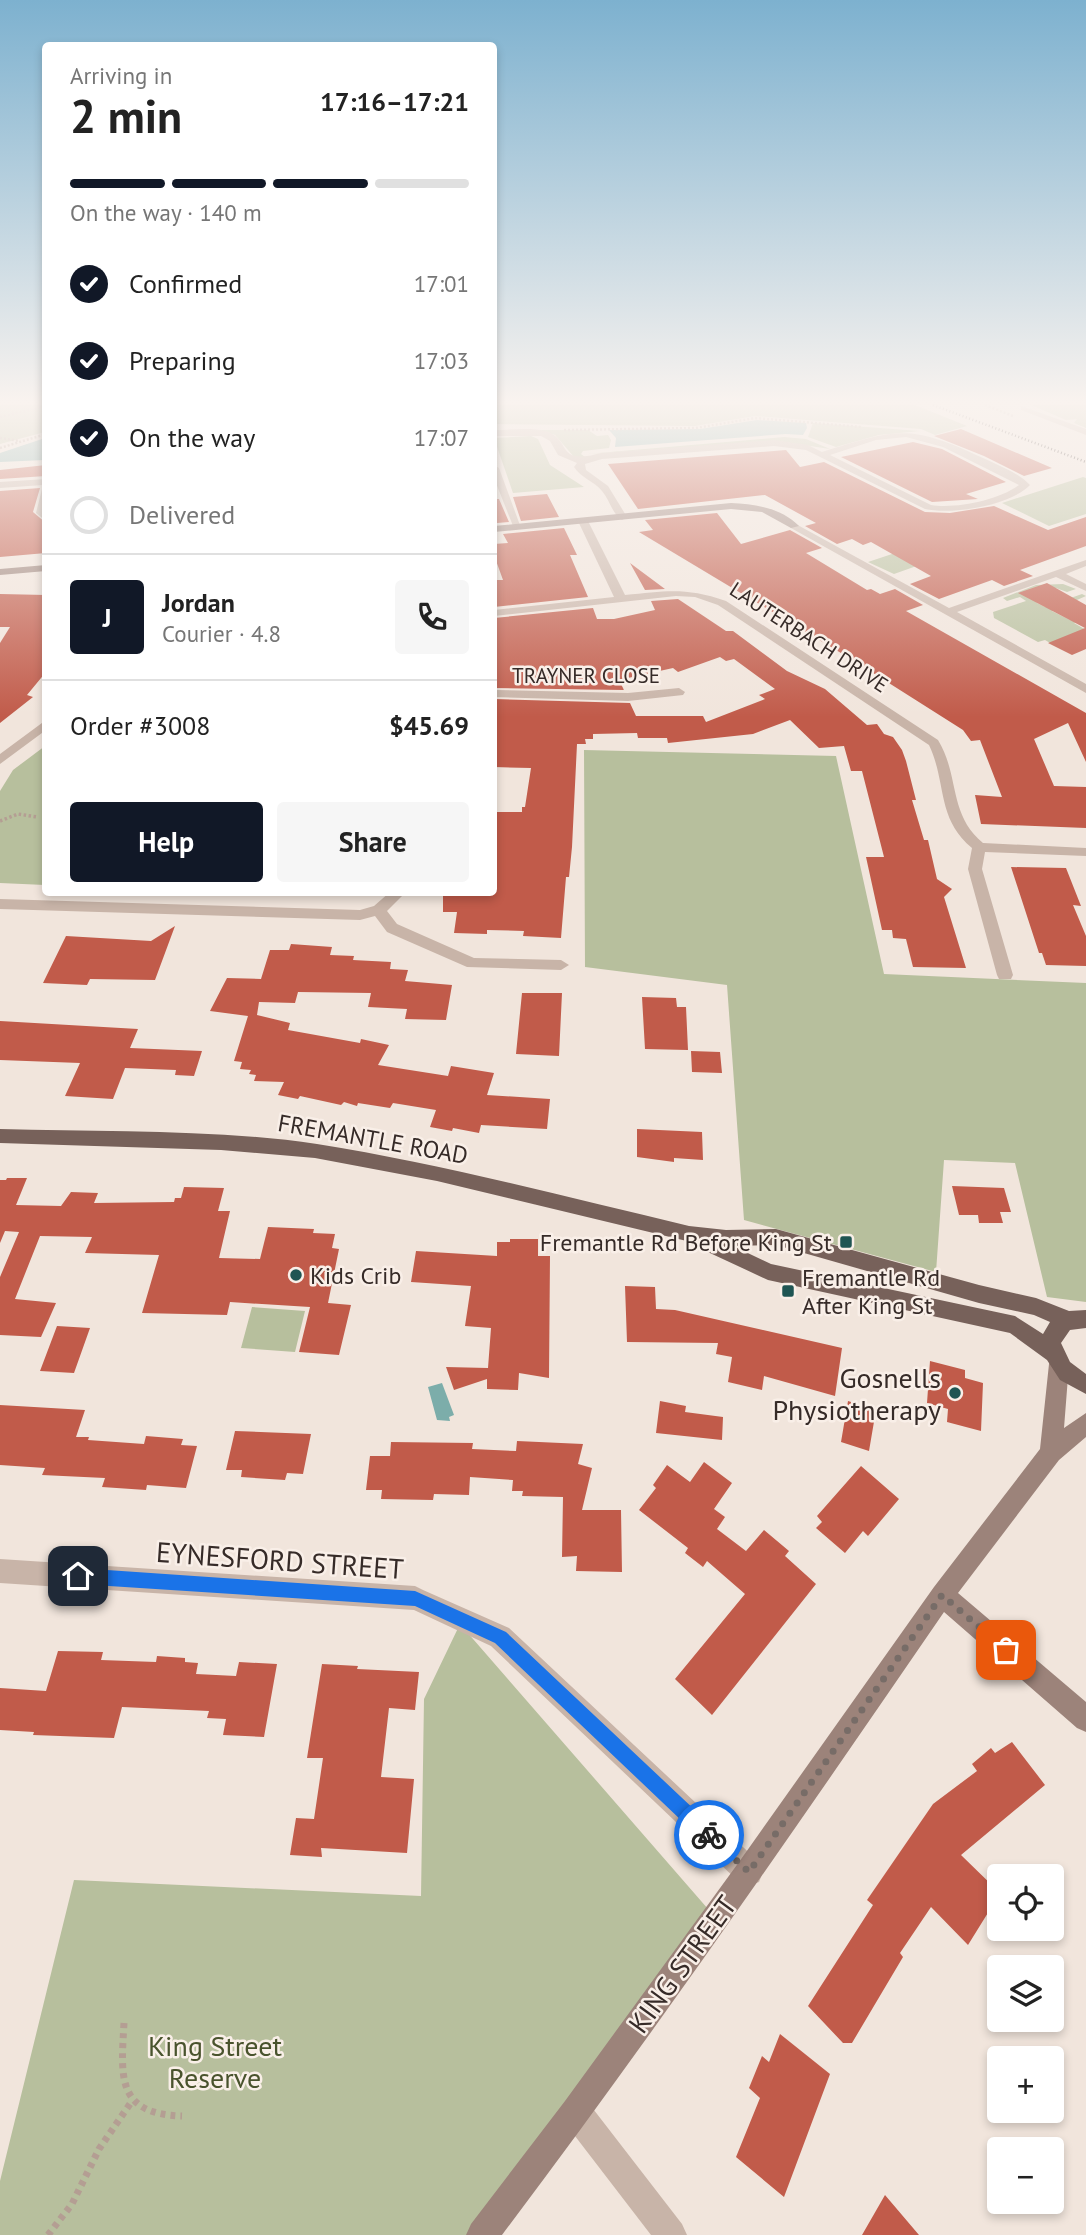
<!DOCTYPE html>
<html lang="en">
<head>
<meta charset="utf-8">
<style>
  :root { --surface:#fff; --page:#f6f6f6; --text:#222; --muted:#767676; --line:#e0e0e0; --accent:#111827 }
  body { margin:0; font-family:"PT Sans",sans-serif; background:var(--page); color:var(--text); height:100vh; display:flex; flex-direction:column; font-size:26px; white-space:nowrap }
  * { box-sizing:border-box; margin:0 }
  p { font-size:23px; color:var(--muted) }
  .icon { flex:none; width:38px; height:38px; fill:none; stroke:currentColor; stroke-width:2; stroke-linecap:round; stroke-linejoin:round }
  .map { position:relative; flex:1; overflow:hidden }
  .side { position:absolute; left:42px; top:42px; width:455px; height:854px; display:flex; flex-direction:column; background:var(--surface); border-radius:7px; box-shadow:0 4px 10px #0003 }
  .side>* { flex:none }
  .fabs { position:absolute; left:987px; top:1864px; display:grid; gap:14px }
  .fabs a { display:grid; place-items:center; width:77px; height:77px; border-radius:7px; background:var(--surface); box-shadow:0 4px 10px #0003; font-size:35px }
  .pin { position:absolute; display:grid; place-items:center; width:60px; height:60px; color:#fff; margin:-30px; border-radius:14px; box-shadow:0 4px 10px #0006 }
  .courier { position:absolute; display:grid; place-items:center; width:70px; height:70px; margin:-35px; border:5px solid #1a73e8; border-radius:50%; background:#fff; color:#222; box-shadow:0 2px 9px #0007 }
  .overview em { font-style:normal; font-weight:700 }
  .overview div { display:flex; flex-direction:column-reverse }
  .overview { display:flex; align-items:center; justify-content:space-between; height:119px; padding:0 28px }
  h1 { font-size:46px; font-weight:700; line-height:52px }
  .bar { display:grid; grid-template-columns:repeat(4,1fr); gap:10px 7px; align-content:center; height:84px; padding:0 28px }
  .bar i { height:9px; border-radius:5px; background:var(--line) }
  .bar .active { background:var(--accent) }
  .bar p { grid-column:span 4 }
  .line { display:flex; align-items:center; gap:18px; padding:0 28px; border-top:2px solid var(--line) }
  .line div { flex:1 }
  .round { display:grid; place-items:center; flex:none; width:74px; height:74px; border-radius:7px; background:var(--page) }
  ol { padding:0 28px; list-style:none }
  li { display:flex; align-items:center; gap:21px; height:77px }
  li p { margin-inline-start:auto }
  li .icon { padding:7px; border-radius:50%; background:var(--accent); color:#fff; stroke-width:4 }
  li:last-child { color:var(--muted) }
  li i { width:38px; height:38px; border:4px solid var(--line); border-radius:50% }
  .action { display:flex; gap:14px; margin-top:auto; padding:14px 28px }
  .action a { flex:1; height:80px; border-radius:7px; background:var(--accent); color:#fff; font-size:28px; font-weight:700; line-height:80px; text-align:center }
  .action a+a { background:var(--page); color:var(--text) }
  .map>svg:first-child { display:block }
  .green { fill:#b7bf9d }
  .water { fill:#7cadaa }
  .building { fill:#c15b4a }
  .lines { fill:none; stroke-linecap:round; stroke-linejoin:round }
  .path-far2 { stroke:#b49e93; stroke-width:2.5; stroke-dasharray:2 2; stroke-linecap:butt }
  .path-far1 { stroke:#b49e93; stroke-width:3.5; stroke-dasharray:2.5 2.5; stroke-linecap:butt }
  .path { stroke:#b49e93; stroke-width:7; stroke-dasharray:5 5; stroke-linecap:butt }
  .street { fill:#c8b4a8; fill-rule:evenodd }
  .secondary { fill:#9c837a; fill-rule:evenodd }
  .primary { fill:#77615a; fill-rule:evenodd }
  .rail { stroke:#362b28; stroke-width:2.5; stroke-dasharray:1 2.5; stroke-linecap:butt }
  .route { fill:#1a73e8 }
  .done { stroke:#776c67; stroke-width:7; stroke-dasharray:0 12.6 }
  .poi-dot { fill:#1f5553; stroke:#f9efe8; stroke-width:2.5 }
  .labels { text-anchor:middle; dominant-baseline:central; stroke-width:5; stroke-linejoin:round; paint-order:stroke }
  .far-street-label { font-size:21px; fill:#362b28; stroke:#f9efe8 }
  .street-label { font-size:24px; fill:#362b28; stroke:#f9efe8 }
  .poi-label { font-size:24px; fill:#362b28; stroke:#f9efe8; text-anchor:start }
  .near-poi-label { font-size:28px; fill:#362b28; stroke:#f9efe8; text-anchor:end }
  .near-street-label { font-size:28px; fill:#362b28; stroke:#f9efe8 }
  .near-park-label { font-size:28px; fill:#49532d; stroke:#f9efe8 }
</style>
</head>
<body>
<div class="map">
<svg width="1086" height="2235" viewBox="0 0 1086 2235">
  <rect width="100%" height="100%" fill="#f1e5dc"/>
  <!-- green -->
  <path class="green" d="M0 405H45V432L0 444Z
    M494 405H915L967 426 935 435 921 429 755 416 695 426 494 424Z
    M1031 405H1086V428L1074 423 1077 419 1066 420Z
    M813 423 920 431 879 435 836 447 808 437Z
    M539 430H588L597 436 608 435 611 440 609 448 583 451 581 454 585 457 575 458 555 435Z
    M531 436 538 439 550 465 584 487 513 493 494 438Z
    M784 437 806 439 830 449 777 441 587 454Z
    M1083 477 1086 478V514L1049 526 1002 503Z
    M904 550 956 552 894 574 868 562Z
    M1063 584 1076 589 1067 592 1056 588 1033 596 1037 603 1045 607 1082 594 1086 596 1052 611 1070 620 1086 614V618L1074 623 1086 630 1050 643 1045 640 1038 642 994 618 993 612 1026 601 1020 597 1007 601 1003 598 1036 585Z
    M45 746V885L0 883V791L13 770Z
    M584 750 836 756 884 974 1086 983V1302L1047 1297 1015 1163 944 1160 936 1272 744 1220 727 985 585 967Z
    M252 1307 305 1311 295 1352 241 1348Z
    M460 1624 715 1917 482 2235H0V2181L74 1880 421 1896 424 1699Z"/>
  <!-- water -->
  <path class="water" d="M757 420 806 423 807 428 803 435 786 434 615 447 616 438 609 430 700 429Z
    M45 438V460L0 462V453Z
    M442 1383 454 1415 449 1417 450 1421 437 1420 428 1387Z"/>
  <!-- building -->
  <path class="building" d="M961 429 1052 468 1024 476 984 456 934 436Z
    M913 442 942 449 1006 482 966 494 978 499 932 502 841 457Z
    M786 450 800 467 824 462 925 512 950 513 994 506 1048 530 1086 517V546L1020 570 1033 576 1004 586 992 580 939 599 910 584 931 576 871 542 863 545 852 539 837 544 805 526 816 523 765 495 638 509 608 464Z
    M46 465V476L0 479V470Z
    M40 488 33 512 46 523V553L0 557V491Z
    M547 494 559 517 521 521 513 497Z
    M494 499H499L509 522 497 523 494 516Z
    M717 513 741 544 790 530 822 548 806 553 867 590 871 589 880 594 895 589 923 605 906 611 1086 713V762L1068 723 1034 739 1054 786 1086 787V828L981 824 975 795 1002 797 980 740 971 741 963 730 851 659 639 532 653 530 645 520Z
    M564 528 577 555H570L588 597 494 607V580H503L494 555V544L508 543 503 534Z
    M630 563 665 589 645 590Z
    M1047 583 1086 605V649L1072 655 1048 643 1085 628 1018 593Z
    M0 594 46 595V672L27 695 33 697 0 723V643L10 627H0Z
    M678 599 726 631H733L787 671 825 689 867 725 877 724 884 734 893 737 902 750 906 761 916 800H912L924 840H928L937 879 952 889 944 897 966 968 913 967 906 939 893 938 892 930H882L866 857H884L862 771H851L844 746 819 748 790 720 753 734 668 743 667 738H638L637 733 593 734V739H585L586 744H577L572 847 569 877H566L561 938 523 936 524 931 487 930V934L454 933 457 912H443V892H494V812H522V807H525L531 768 494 767V699L630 703 636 716H703L706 722 765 699 759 695 775 689 734 659 726 661 720 657 678 672 673 668 619 680 624 690 494 688V618L593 608 597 619H614L655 610 651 601Z
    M1011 867 1066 868 1081 906 1073 905 1086 936V966L1046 965 1042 953H1039Z
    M175 926 155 980 90 979 87 985 43 983 66 936 151 941Z
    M291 944 332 947 330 955 354 956 353 960 391 962 390 969 408 970 405 981 452 985 446 1020 405 1019 407 1009 368 1007 371 993 298 992 295 1003 259 1002 257 1015 290 1023 288 1030 360 1043 361 1039 389 1045 378 1065 448 1076 451 1066 494 1073 487 1095 550 1099 547 1129 481 1125 479 1133 453 1128 452 1131 430 1127 436 1110 393 1103 390 1108 358 1103 357 1106 344 1102 341 1105 300 1096 298 1099 278 1095 284 1082 254 1081 256 1075 249 1074 251 1070 240 1069 242 1062 234 1061 248 1016 210 1011 227 978 261 979 270 950H289Z
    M522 993H562L559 1056 516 1054Z
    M642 997 676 998 677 1007H686L688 1050 645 1049Z
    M0 1021 138 1029 130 1048 202 1051 194 1076 175 1075 176 1070 125 1068 113 1099 65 1096 80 1063 0 1060Z
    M691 1051 720 1052 722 1073 692 1072Z
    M637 1129 702 1132 703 1160 674 1158V1162L637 1157Z
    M7 1178H27L16 1205 61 1206 71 1192 98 1193 94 1203 174 1202 175 1198H181L184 1187 224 1188 218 1211H230L219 1258 260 1259 268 1227 314 1229 313 1233 335 1234 332 1248 339 1249 328 1303 351 1305 339 1355 299 1352 310 1307 230 1302 227 1315 142 1313 159 1255 85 1253 92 1237 40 1236 15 1299 56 1303 41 1337 0 1335V1277L19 1232 5 1231 0 1243V1180H6Z
    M952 1186 1004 1188 1011 1212H1000L1003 1223H979L978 1215H959Z
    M510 1239H538V1256H550L549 1378 519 1373 518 1390 487 1389V1379L454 1390 446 1367 488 1368 491 1328 465 1326 471 1286 411 1282 416 1251 497 1256V1242H510Z
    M625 1286 655 1287 656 1309 675 1310 842 1348 835 1396 764 1376 762 1390 728 1382 732 1357 716 1354 718 1343 627 1342Z
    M57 1326 90 1328 74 1373 40 1371Z
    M930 1361 965 1370V1378L983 1383 981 1431 947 1422 948 1409 927 1403Z
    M660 1401 686 1406 685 1412 723 1417 722 1440 656 1433Z
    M848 1401 876 1410 869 1451 841 1442Z
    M0 1405 85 1410 76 1437H89L88 1440 144 1444 146 1436 183 1439 181 1445 197 1446 186 1488 147 1485 146 1490 102 1487 105 1478 42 1475 45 1468 0 1465Z
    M235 1431 311 1434 303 1474 287 1473 285 1480 241 1477 242 1470H226Z
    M517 1441 583 1444 578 1464 592 1468 582 1510H621L622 1572 576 1571 577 1556 562 1557 563 1497 522 1496 523 1491H512L513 1480 470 1477 469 1495 434 1494 433 1500 381 1499 382 1490H366L370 1456H390L391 1442 473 1443 472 1449 516 1451Z
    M704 1462 732 1483 714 1509 725 1517 717 1529 746 1551 764 1530 789 1551 785 1556 816 1584 712 1715 675 1679 745 1594 707 1561 703 1567 685 1553 688 1548 639 1510 656 1488 653 1485 667 1465 690 1482Z
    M861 1466 899 1499 868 1536 863 1531 845 1553 816 1528 822 1522 817 1516Z
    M58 1651 103 1652 101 1660 156 1662 157 1656 185 1658V1662L198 1663 196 1674 236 1676 239 1662 277 1664 264 1737 223 1735 226 1719 207 1718 209 1711 122 1707 114 1738 33 1735 34 1732 0 1730V1688L46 1691Z
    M322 1664 358 1666 357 1669 419 1672 415 1710 389 1708 381 1777 414 1779 407 1853 321 1848 322 1857 290 1855 296 1818 314 1819 323 1758H307Z
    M1012 1742 1045 1785 961 1855 999 1892V1895L968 1945 931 1907 900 1953 903 1957 852 2043H843L808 2006 873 1905 867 1900 933 1804 977 1771 972 1764 991 1748 995 1753Z
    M780 2034 830 2074 784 2197 736 2157 760 2098 749 2088 762 2056 769 2062Z
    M885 2195 919 2235H862Z"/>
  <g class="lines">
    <!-- path-far2 -->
    <path class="path-far2" d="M985 405 1013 416
      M0 417 46 406
      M564 430 696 428 755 418 862 427
      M0 438 20 441
      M0 448 46 434"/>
    <!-- path-far1 -->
    <path class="path-far1" d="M0 821 18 814 37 817"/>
    <!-- path -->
    <path class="path" d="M124 2023C121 2077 116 2114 182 2116
      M48 2235 72 2204 99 2149 132 2101"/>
    <!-- street -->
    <path class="street" d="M1021 406 1086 429V435L1021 410Z
      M494 430C509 430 530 427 545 431 573 439 554 466 601 453L774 440 808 445 822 452C898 428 910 424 983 458 999 466 1018 472 1030 485 1010 506 952 515 925 509L806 450 774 446 602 459 585 464 586 470 608 486 627 517 622 520C612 514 610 500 602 491 594 481 581 478 574 467L577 463 558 455 550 441 541 436H494ZM906 437 943 447 1019 485C999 500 956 509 931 505L830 455 876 440Z
      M494 465 499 468 521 528 513 526 494 478Z
      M46 479V521L36 513 43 485 0 488V482Z
      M583 518 588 521 625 595C666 591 686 587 726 601L938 740C960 776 948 814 983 843L1086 848V856L985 852 982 869 1013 975 1011 979H999L997 975 968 869 972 848C936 818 947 783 929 745L718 605 695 597 676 596 494 616V610L614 597 578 521Z
      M794 523 949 608 1086 560V566L1066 574 1086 584V591L1056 577 957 612 1086 684V693L791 528 789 526Z
      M679 688 685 692 683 695 628 701 494 697V690L628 693Z
      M46 720V730L0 764V754Z
      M390 892H406L387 911 397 924 474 958 561 960 569 965 561 970 467 967 387 932 375 916 360 920 0 909V899L360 910 374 906Z
      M0 1559 415 1586 423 1590 509 1628 759 1862 763 1872 759 1882 749 1886 739 1882 491 1646 414 1610 0 1583Z
      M576 2097 587 2101 682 2224 687 2235H651L565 2123 561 2112 565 2101Z"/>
    <!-- secondary -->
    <path class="secondary" d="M731 503C756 504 781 508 799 526L791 528 762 512 731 509 494 532V526Z
      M46 565V571L0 575V569Z
      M1059 1354 1066 1357 1069 1364 1064 1428 1086 1413V1437L1059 1460 958 1593 1086 1702V1732L1077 1728 944 1612C800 1822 655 2032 502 2235H466L471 2224 565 2101 739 1862 934 1587 1040 1449 1049 1364 1052 1357Z"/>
    <!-- primary -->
    <path class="primary" d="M0 1129C103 1132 216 1129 317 1144 442 1164 566 1197 689 1226L726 1230 776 1229 979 1285 1036 1298 1069 1311 1086 1310V1328L1070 1330 1061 1343 1070 1362 1086 1374V1394L1060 1380 1047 1360 1010 1333 768 1280 697 1247 695 1243 437 1181 315 1158 221 1150 0 1143ZM776 1245 979 1303 1034 1315 1050 1322 1043 1334 1015 1316 771 1264 733 1246Z"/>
    <!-- rail -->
    <path class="rail" d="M933 405 1086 462"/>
  </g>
  <!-- sky -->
  <linearGradient id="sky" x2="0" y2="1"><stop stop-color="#7db1cf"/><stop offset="0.56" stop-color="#f9f3ef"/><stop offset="1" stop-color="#f9f3ef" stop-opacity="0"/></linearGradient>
  <rect width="1086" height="717" fill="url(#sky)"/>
  <!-- route -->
  <path class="route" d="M78 1568 415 1591 506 1632 715 1829 718 1835 715 1841 709 1844 703 1841 495 1643 415 1606 78 1584 73 1581 70 1576 73 1571Z"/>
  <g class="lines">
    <!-- done -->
    <path class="done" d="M709 1835 749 1872 942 1595 1006 1650"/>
  </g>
  <!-- markers -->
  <g class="poi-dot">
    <rect x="839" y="1235" width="14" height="14" rx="3.5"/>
    <circle cx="296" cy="1275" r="7"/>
    <rect x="781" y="1284" width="14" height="14" rx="3.5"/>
    <circle cx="955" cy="1393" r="7"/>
  </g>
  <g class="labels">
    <!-- far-street labels -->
    <g class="far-street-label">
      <text transform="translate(809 637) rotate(33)">LAUTERBACH DRIVE</text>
      <text x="586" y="675">TRAYNER CLOSE</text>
    </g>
    <!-- street labels -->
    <g class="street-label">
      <text transform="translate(373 1139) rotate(10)">FREMANTLE ROAD</text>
    </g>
    <!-- poi labels -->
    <g class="poi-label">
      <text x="832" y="1242" text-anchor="end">Fremantle Rd Before King St</text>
      <text x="310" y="1275">Kids Crib</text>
      <text x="802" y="1277">Fremantle Rd<tspan x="802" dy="28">After King St</tspan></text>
    </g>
    <!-- near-poi labels -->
    <g class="near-poi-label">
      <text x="941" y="1377">Gosnells<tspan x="941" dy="32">Physiotherapy</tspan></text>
    </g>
    <!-- near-street labels -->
    <g class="near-street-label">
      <text transform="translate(280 1560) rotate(4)">EYNESFORD STREET</text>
      <text transform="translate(682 1964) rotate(-54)">KING STREET</text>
    </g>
    <!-- near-park labels -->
    <g class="near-park-label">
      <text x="215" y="2045">King Street<tspan x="215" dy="32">Reserve</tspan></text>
    </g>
  </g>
</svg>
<div class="fabs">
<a><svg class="icon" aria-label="locate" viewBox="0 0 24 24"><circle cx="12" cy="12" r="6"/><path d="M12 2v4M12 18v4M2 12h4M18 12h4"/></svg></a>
<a><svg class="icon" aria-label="layers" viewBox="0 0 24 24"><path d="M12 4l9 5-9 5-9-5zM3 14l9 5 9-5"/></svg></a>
<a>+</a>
<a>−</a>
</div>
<div class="pin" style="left:1006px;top:1650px;background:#ea580c"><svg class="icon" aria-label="bag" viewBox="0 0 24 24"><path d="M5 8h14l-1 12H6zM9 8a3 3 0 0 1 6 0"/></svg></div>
<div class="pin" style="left:78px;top:1576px;background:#1f2937"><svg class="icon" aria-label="home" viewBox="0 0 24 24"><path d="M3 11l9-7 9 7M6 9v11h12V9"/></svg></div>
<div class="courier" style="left:709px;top:1835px"><svg class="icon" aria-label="bike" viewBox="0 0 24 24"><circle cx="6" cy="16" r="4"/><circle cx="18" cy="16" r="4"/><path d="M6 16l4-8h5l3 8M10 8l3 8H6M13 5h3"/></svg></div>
<section class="side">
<div class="overview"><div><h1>2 min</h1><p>Arriving in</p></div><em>17:16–17:21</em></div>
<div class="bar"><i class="active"></i><i class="active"></i><i class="active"></i><i></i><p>On the way · 140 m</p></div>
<ol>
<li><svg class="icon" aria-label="check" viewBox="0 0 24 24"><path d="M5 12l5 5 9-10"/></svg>Confirmed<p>17:01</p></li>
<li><svg class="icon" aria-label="check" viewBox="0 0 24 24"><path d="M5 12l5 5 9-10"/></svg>Preparing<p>17:03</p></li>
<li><svg class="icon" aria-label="check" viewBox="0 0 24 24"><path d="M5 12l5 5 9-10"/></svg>On the way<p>17:07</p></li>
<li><i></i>Delivered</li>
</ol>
<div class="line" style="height:126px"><b class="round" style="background:var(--accent);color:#fff">J</b><div><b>Jordan</b><p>Courier · 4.8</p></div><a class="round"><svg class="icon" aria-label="phone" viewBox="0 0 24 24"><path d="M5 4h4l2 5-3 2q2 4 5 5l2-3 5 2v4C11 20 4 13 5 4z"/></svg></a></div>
<div class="line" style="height:91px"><div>Order #3008</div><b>$45.69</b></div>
<div class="action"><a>Help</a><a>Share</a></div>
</section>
</div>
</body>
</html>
